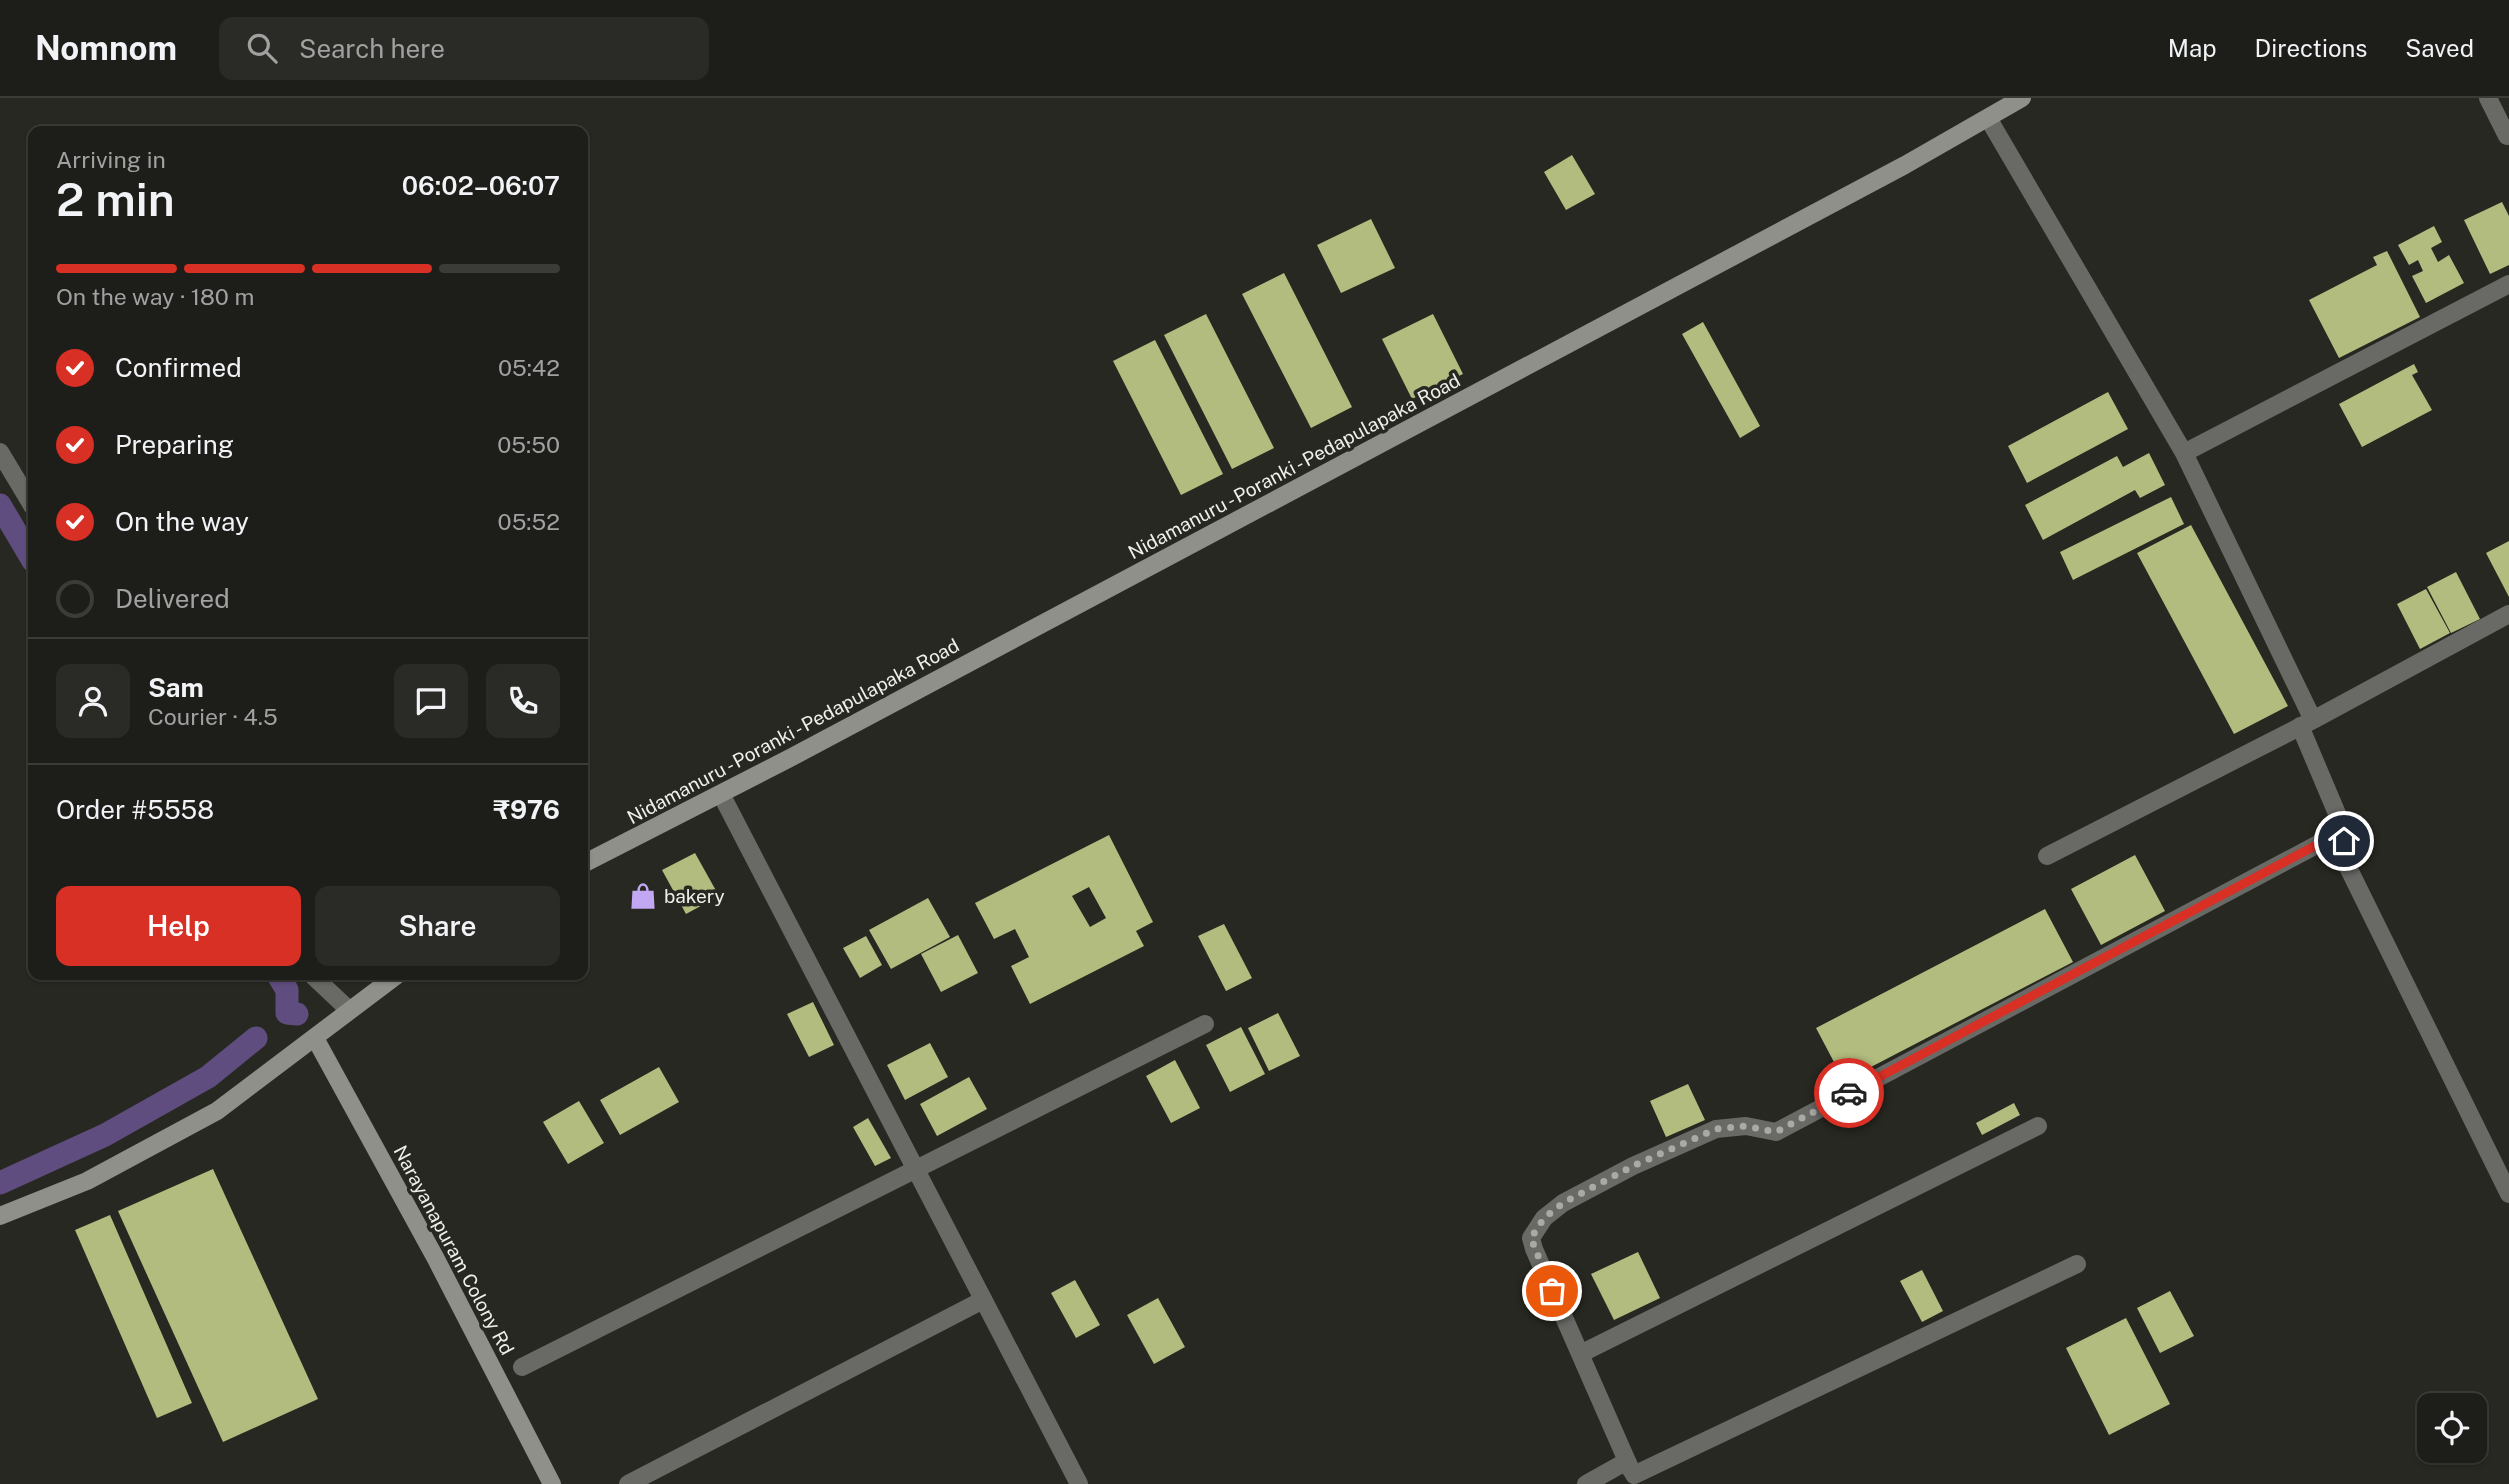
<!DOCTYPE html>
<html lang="en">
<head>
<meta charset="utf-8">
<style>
  :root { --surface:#1d1e19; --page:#2a2b26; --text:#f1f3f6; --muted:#a0a2a2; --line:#3b3c38; --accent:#d93025 }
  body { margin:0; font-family:"Public Sans",sans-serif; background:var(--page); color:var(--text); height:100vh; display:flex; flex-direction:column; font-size:26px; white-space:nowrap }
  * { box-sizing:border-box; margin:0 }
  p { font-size:23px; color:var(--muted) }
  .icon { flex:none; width:38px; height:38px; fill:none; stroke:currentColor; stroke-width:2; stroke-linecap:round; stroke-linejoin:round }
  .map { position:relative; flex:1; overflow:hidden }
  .drawer { position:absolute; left:28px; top:28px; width:560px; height:854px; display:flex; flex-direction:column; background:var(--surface); border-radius:14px; box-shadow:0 2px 5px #0004,0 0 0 2px var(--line) }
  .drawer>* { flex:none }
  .tools { position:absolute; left:2417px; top:1295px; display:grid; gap:14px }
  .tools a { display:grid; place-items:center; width:70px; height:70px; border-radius:14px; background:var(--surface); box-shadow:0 2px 5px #0004,0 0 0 2px var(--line); font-size:35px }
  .pin { position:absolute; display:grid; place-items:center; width:60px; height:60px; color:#fff; margin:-30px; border:4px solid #fff; border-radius:50%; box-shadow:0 2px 7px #0007 }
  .courier { position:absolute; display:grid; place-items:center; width:70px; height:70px; margin:-35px; border:5px solid #d93025; border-radius:50%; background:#fff; color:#222; box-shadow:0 2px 9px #0007 }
  .overview em { font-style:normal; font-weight:600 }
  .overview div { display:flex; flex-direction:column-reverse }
  .overview { display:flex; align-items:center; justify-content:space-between; height:119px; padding:0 28px }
  h1 { font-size:46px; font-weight:600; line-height:52px }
  .bar { display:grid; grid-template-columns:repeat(4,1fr); gap:10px 7px; align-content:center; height:84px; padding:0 28px }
  .bar i { height:9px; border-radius:5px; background:var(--line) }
  .bar .current { background:var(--accent) }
  .bar p { grid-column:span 4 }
  .line { display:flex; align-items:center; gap:18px; padding:0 28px; border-top:2px solid var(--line) }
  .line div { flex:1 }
  .round { display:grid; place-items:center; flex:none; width:74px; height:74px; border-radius:14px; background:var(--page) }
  ol { padding:0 28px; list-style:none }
  li { display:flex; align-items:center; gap:21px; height:77px }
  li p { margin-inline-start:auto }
  li .icon { padding:7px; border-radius:50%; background:var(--accent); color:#fff; stroke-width:4 }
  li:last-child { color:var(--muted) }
  li i { width:38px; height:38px; border:4px solid var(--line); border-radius:50% }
  .primary-button { display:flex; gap:14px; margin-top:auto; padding:14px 28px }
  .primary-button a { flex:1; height:80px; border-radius:14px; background:var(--accent); color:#fff; font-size:28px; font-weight:600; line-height:80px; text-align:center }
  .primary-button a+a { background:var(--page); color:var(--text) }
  header { display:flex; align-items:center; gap:42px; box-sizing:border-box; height:98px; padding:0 35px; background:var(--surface); border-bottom:2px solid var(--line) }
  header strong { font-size:33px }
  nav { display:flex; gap:38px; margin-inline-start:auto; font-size:24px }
  .search { width:490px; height:63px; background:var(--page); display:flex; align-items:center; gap:18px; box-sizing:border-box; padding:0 24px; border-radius:14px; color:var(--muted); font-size:26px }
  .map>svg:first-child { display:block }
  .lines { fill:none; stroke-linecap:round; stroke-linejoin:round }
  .canal { stroke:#604d80; stroke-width:23 }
  .building { fill:#b2bc7e; fill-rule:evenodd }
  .street { stroke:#696a66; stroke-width:18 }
  .secondary { stroke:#8f9089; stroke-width:18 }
  .done { stroke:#a9aaa4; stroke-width:7; stroke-dasharray:0 12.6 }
  .route { stroke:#d93025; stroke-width:9 }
  .labels { text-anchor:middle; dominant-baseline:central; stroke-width:7; stroke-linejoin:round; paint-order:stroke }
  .street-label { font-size:19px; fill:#eff0eb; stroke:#272821 }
  .poi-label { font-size:19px; fill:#eff0eb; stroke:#272821; text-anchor:start }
</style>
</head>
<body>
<header>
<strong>Nomnom</strong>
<div class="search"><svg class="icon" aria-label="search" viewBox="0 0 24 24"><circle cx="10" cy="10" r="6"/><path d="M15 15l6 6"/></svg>Search here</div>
<nav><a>Map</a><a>Directions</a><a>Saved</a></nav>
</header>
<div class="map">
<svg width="2509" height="1386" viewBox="0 0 2509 1386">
  <rect width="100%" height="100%" fill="#272821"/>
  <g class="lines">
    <!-- canal -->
    <path class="canal" d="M0 407 33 463
      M278 877 287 892V915L297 916
      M0 1085 105 1037 208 979 256 940"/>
  </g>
  <!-- building -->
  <path class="building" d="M1572 57 1595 96 1566 112 1544 74Z
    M2502 104 2509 118V167L2490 176 2464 122Z
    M1371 121 1395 170 1341 195 1317 147Z
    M2434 128 2442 144 2431 150 2438 164 2449 157 2464 185 2426 205 2412 178 2423 173 2418 162 2409 167 2398 147Z
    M2387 153 2420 219 2339 260 2309 202 2377 167 2373 159Z
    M1284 175 1352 309 1311 330 1242 196Z
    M1206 216 1274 350 1232 371 1164 237Z
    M1433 216 1463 276 1412 301 1382 241Z
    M1703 224 1760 328 1740 340 1682 236Z
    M1155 242 1223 376 1181 397 1113 263Z
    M2414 266 2418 274 2412 277 2432 312 2362 349 2339 306Z
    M2108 294 2128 331 2027 385 2008 348Z
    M2149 355 2165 387 2140 400 2135 392 2043 442 2025 407 2117 358 2123 369Z
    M2171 399 2184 426 2073 482 2060 454Z
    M2191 427 2288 608 2234 636 2137 455Z
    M2509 443V499L2486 455Z
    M2456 474 2480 521 2451 535 2427 489Z
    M2426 491 2450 535 2420 551 2397 506Z
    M1109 737 1153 824 1136 833 1144 848 1030 906 1011 868 1029 859 1015 831 994 841 975 805ZM1089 789 1106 820 1090 829 1072 798Z
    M695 755 719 798 686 816 662 772Z
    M2135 757 2165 813 2101 847 2071 791Z
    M928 800 950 839 891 871 869 832Z
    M2045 811 2073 864 1844 983 1816 930Z
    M1224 826 1252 880 1226 893 1198 838Z
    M958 837 978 875 941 894 921 856Z
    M866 838 882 867 860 880 843 850Z
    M813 904 834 947 809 959 787 916Z
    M1278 915 1300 958 1269 973 1248 930Z
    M1241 929 1265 976 1230 994 1206 947Z
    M930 945 948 979 905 1002 887 967Z
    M1175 962 1200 1010 1171 1025 1146 978Z
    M659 969 679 1004 620 1037 600 1002Z
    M969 979 987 1011 937 1038 920 1006Z
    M1688 986 1705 1022 1666 1039 1650 1003Z
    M579 1003 604 1045 568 1066 543 1024Z
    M2014 1005 2020 1017 1982 1037 1976 1025Z
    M868 1020 891 1060 875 1068 853 1029Z
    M213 1071 318 1301 223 1344 118 1113Z
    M110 1117 192 1305 157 1320 75 1132Z
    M1638 1154 1660 1200 1614 1222 1591 1176Z
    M1922 1172 1943 1213 1922 1224 1900 1183Z
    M1075 1182 1100 1227 1076 1240 1051 1195Z
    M2170 1193 2194 1238 2160 1255 2137 1210Z
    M1158 1200 1185 1249 1154 1266 1127 1217Z
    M2126 1220 2170 1306 2109 1337 2066 1250Z"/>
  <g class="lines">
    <!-- street -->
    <path class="street" d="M2488 0 2507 38
      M1988 20 2184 355 2313 622
      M0 354 33 409
      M2184 355 2509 186
      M2300 628 2341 725 2344 743 2340 753
      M721 696 1079 1386
      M2047 758 2313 622 2509 516
      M312 877 348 911
      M1580 1256 2038 1028
      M522 1269 1205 926
      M1627 1363 1534 1151 1531 1140 1544 1120 1563 1105 1633 1068 1716 1031 1746 1028 1776 1034 2322 744 2340 753 2509 1096
      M1634 1377 2077 1166
      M628 1386 983 1202
      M1586 1386 1627 1363 1631 1372"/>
    <!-- secondary -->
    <path class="secondary" d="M583 766 790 660 1905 67 2022 0
      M315 940 436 1161 552 1386
      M0 1118 87 1083 217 1013 397 877"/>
  </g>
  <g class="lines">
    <!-- done -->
    <path class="done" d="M1552 1193 1531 1140 1544 1120 1563 1105 1633 1068 1716 1031 1746 1028 1776 1034 1849 995"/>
    <!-- route -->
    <path class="route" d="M1849 995 2322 744 2340 753 2344 743"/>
  </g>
  <!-- icons -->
  <defs>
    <symbol id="shop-bare" viewBox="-9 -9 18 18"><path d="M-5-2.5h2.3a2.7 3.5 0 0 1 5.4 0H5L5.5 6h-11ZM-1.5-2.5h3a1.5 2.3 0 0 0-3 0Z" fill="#c2a7f2" stroke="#272821" stroke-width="2.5" paint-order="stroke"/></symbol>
  </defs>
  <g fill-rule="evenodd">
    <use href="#shop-bare" x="624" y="779" width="38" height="38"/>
  </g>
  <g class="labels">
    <!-- street labels -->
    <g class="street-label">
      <text transform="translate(1294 368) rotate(-28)">Nidamanuru - Poranki - Pedapulapaka Road</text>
      <text transform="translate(793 633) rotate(-28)">Nidamanuru - Poranki - Pedapulapaka Road</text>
      <text transform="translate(454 1152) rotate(62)">Narayanapuram Colony Rd</text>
    </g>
    <!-- poi labels -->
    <g class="poi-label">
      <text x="664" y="798">bakery</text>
    </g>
  </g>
</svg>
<div class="tools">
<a><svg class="icon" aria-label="locate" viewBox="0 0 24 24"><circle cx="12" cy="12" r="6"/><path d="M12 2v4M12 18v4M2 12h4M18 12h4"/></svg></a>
</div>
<div class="pin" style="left:1552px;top:1193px;background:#ea580c"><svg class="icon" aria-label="bag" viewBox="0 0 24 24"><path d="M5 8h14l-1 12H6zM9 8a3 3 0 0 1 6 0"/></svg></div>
<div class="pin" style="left:2344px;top:743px;background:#1f2937"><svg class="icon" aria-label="home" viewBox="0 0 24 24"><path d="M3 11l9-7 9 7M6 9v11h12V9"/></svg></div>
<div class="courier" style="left:1849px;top:995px"><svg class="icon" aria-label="car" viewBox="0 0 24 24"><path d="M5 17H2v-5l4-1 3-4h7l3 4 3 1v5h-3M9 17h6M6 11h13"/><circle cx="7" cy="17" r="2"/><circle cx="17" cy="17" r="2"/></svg></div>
<section class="drawer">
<div class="overview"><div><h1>2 min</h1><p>Arriving in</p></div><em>06:02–06:07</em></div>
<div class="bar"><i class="current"></i><i class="current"></i><i class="current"></i><i></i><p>On the way · 180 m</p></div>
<ol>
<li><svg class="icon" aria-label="check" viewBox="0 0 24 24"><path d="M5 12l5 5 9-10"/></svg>Confirmed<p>05:42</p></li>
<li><svg class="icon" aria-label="check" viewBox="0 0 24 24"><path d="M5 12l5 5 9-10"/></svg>Preparing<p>05:50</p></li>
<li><svg class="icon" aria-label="check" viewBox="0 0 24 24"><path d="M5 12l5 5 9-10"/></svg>On the way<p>05:52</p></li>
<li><i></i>Delivered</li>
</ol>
<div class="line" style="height:126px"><a class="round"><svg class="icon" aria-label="person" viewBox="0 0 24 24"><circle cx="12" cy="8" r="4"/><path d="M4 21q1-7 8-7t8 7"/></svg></a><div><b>Sam</b><p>Courier · 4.5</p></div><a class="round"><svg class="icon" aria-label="chat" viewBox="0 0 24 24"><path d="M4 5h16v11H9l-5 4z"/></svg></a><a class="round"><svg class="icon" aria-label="phone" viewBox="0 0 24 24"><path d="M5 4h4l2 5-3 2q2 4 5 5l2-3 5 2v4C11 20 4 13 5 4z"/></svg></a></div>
<div class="line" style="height:91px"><div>Order #5558</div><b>₹976</b></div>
<div class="primary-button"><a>Help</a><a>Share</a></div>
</section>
</div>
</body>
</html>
